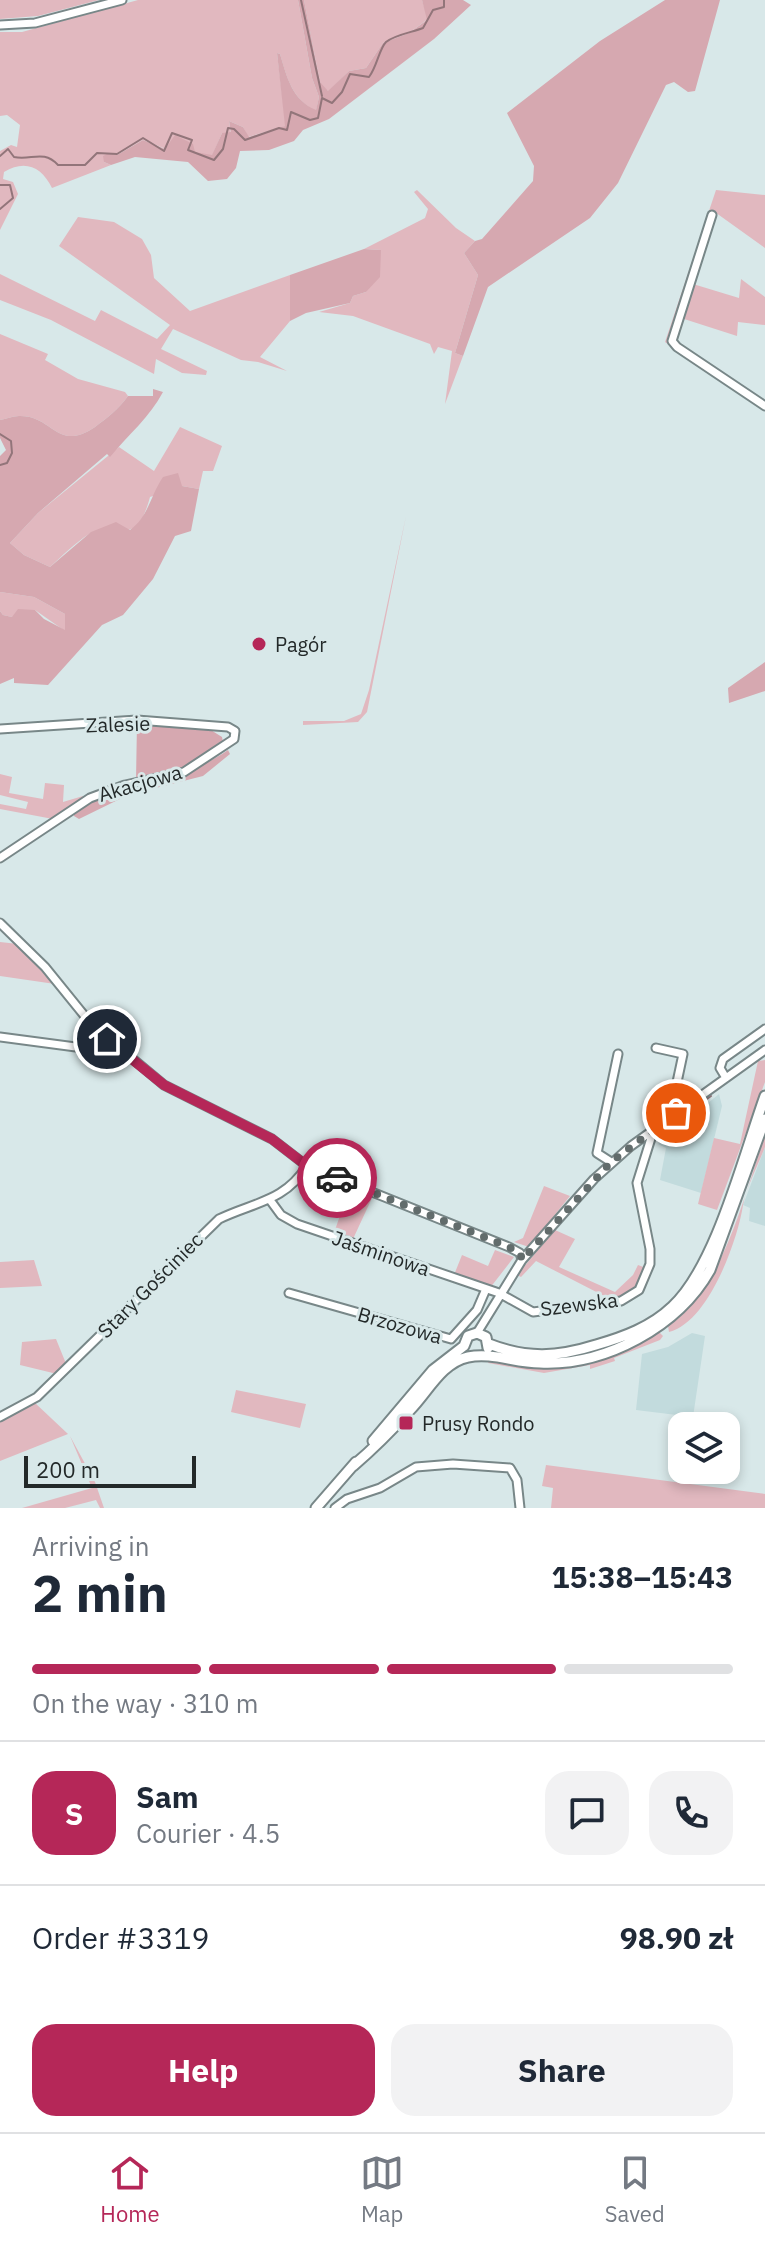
<!DOCTYPE html>
<html lang="en">
<head>
<meta charset="utf-8">
<style>
  :root { --surface:#fff; --page:#f2f2f3; --text:#1f2937; --muted:#747a83; --line:#e0e1e3; --accent:#b52758 }
  body { margin:0; font-family:"IBM Plex Sans",sans-serif; background:var(--page); color:var(--text); height:100vh; display:flex; flex-direction:column; font-size:30px; white-space:nowrap }
  * { box-sizing:border-box; margin:0 }
  p { font-size:26px; color:var(--muted) }
  .icon { flex:none; width:44px; height:44px; fill:none; stroke:currentColor; stroke-width:2; stroke-linecap:round; stroke-linejoin:round }
  .map { position:relative; height:1508px; overflow:hidden }
  .panel { display:flex; flex-direction:column; background:var(--surface); flex:1 }
  .panel>* { flex:none }
  .fabs { position:absolute; left:668px; top:1412px; display:grid; gap:16px }
  .fabs a { display:grid; place-items:center; width:72px; height:72px; border-radius:16px; background:var(--surface); box-shadow:0 4px 12px #0003; font-size:40px }
  .scale { position:absolute; left:24px; bottom:20px; width:172px; box-sizing:border-box; padding-left:8px; border:4px solid #232929; border-top:0; font-size:22px; line-height:28px; white-space:nowrap; color:#232929; -webkit-text-stroke:6px #d8e8e9; paint-order:stroke }
  .pin { position:absolute; display:grid; place-items:center; width:68px; height:68px; color:#fff; margin:-34px; border:4px solid #fff; border-radius:50%; box-shadow:0 2px 8px #0007 }
  .courier { position:absolute; display:grid; place-items:center; width:80px; height:80px; margin:-40px; border:6px solid #b52758; border-radius:50%; background:#fff; color:#222; box-shadow:0 2px 10px #0007 }
  .overview em { font-style:normal; font-weight:700 }
  .overview div { display:flex; flex-direction:column-reverse }
  .overview { display:flex; align-items:center; justify-content:space-between; height:136px; padding:0 32px }
  h1 { font-size:52px; font-weight:700; line-height:60px }
  .bar { display:grid; grid-template-columns:repeat(4,1fr); gap:12px 8px; align-content:center; height:96px; padding:0 32px }
  .bar i { height:10px; border-radius:6px; background:var(--line) }
  .bar .selected { background:var(--accent) }
  .bar p { grid-column:span 4 }
  .line { display:flex; align-items:center; gap:20px; padding:0 32px; border-top:2px solid var(--line) }
  .line div { flex:1 }
  .round { display:grid; place-items:center; flex:none; width:84px; height:84px; border-radius:24px; background:var(--page) }
  .action { display:flex; gap:16px; margin-top:auto; padding:16px 32px }
  .action a { flex:1; height:92px; border-radius:24px; background:var(--accent); color:#fff; font-size:32px; font-weight:700; line-height:92px; text-align:center }
  .action a+a { background:var(--page); color:var(--text) }
  .dock { display:flex; justify-content:space-around; align-items:center; height:112px; border-top:2px solid var(--line); background:var(--surface); font-size:22px; color:var(--muted) }
  .dock a { display:grid; justify-items:center; gap:4px }
  .dock .selected { color:var(--accent) }
  .map>svg:first-child { display:block }
  .built { fill:#c2dbdd }
  .green { fill:#e1b8bf }
  .forest { fill:#d6a8b0 }
  .lines { fill:none; stroke-linecap:round; stroke-linejoin:round }
  .stream { stroke:#92757a; stroke-width:2 }
  .minor-casing { stroke:#788788; stroke-width:11 }
  .major-casing { stroke:#788788; stroke-width:13 }
  .minor { stroke:#fff; stroke-width:7 }
  .major { stroke:#fff; stroke-width:9 }
  .done { stroke:#626c6c; stroke-width:8; stroke-dasharray:0 14.4 }
  .route { stroke:#b52758; stroke-width:10 }
  .poi-dot { fill:#b52758; stroke:#d8e8e9; stroke-width:3 }
  .labels { text-anchor:middle; dominant-baseline:central; stroke-width:6; stroke-linejoin:round; paint-order:stroke }
  .poi-label { font-size:20px; fill:#232929; stroke:#d8e8e9; text-anchor:start }
  .street-label { font-size:20px; fill:#232929; stroke:#d8e8e9 }
</style>
</head>
<body>
<div class="map">
<svg width="765" height="1508" viewBox="0 0 765 1508">
  <rect width="100%" height="100%" fill="#d8e8e9"/>
  <!-- built -->
  <path class="built" d="M719 1094 722 1106 701 1193 660 1180 666 1148 658 1144Z
    M765 1147V1226L749 1221 750 1208 743 1205Z
    M692 1333 705 1336 693 1417 636 1410 642 1354 668 1347Z"/>
  <!-- green -->
  <path class="green" d="M0 0H99L38 16 0 19Z
    M138 0H298L312 78 319 97 316 111C292 99 287 78 280 54L277 53 286 126 248 137 243 127 229 121 231 133H222L212 156 166 149 143 140 104 162 111 165 52 188C42 167 25 159 4 172L3 179 13 182 18 194 0 230V151L11 145 17 147 20 125 7 115 0 116V32H22Z
    M304 0H422L428 19 409 33 383 43 366 68 349 71 329 91 324 90 320 82Z
    M417 190 456 228 475 241 464 253 478 275 455 353 463 356 445 404 452 351 438 347 434 354 430 344 353 316 319 312 350 303 353 296 366 292 381 250 364 249 425 218 428 209 414 192Z
    M716 190 765 195V248L712 210 670 338 765 408V411L665 342Z
    M78 217 114 222 142 239 151 255 154 278 190 311 290 275V321L260 357 287 371 258 362 241 360 173 329 161 349 207 371 206 375 182 373 156 359 154 374 51 320 0 300V274L95 321 101 310 157 339 170 325 59 246Z
    M741 279 765 297V325L738 322 737 336 681 318 693 284 739 298Z
    M0 334 48 354 45 360 78 379 125 392 128 396C118 410 108 417 95 427 57 453 53 415 19 416 13 416 6 419 0 420Z
    M180 427 222 446 213 471H203L199 489 182 486 150 497C135 553 117 517 89 534 75 543 62 556 50 567L24 555 10 543 38 513 119 447 154 471Z
    M406 516 367 712 358 722 303 725V721H344L361 714 369 690Z
    M0 592 34 597 65 614V631L35 610 12 617 3 615 0 611Z
    M0 774 12 777 9 793 43 799 45 783 64 785 63 802 83 796 82 799 53 819 0 809V804L26 809 28 802 0 795Z
    M0 942 18 944 55 984 0 976Z
    M765 1060V1082L717 1210 698 1204 714 1138 740 1144 758 1061Z
    M765 1136V1147C758 1165 747 1186 743 1205 738 1239 709 1322 669 1332L668 1326C723 1290 744 1195 765 1136Z
    M544 1186 570 1196 529 1247 514 1242 523 1238Z
    M349 1189 372 1198 353 1239 334 1233Z
    M555 1230 575 1239 559 1267 615 1292 633 1275 638 1265 646 1268C639 1285 630 1296 612 1300L536 1261 521 1277 517 1275Z
    M495 1250 514 1257 490 1288 454 1275 462 1255 488 1266Z
    M34 1260 42 1286 0 1288V1262Z
    M659 1332 663 1336 660 1340 614 1358 615 1361 590 1369V1365L544 1373 488 1363 489 1360C503 1363 518 1367 532 1368 573 1370 623 1352 659 1332Z
    M56 1339 67 1366 57 1374 20 1365 22 1342Z
    M236 1390 306 1404 300 1428 231 1412Z
    M34 1402 68 1434 0 1461V1419Z
    M70 1436 95 1482 104 1508H100L96 1500 65 1508H22L92 1488Z
    M546 1465 765 1494V1508H551L553 1488 542 1486Z"/>
  <!-- forest -->
  <path class="forest" d="M298 0H304L320 82 328 91 349 71 366 68 383 43 409 33 427 20 422 0H463L471 5 434 39 329 119 303 130 294 141 269 150 240 151 236 168 227 179 208 181 188 162 135 157 111 165 104 162 103 156 109 153 117 155 143 140 165 149 175 135 193 144 195 152 212 155 222 133 231 132 229 121 243 127 249 137 285 126 277 53 280 54C287 77 292 100 316 110L319 97 312 78Z
    M665 0H720L695 91 688 92 674 82 666 85 618 183 590 218 488 287 463 356 455 353 478 275 464 253 475 241 482 239 533 181 534 166 507 113 600 41Z
    M364 249 381 250 380 277 366 292 353 296 350 303 306 313 290 321V275Z
    M153 389 163 392C150 417 128 435 110 457L107 454 38 513 10 543 24 555 50 567 91 532 116 522 130 530C149 516 150 496 163 477L178 473 182 486 199 489 191 531 175 536 153 579 123 615 102 625 48 685 14 683V678L0 684V611L3 615 12 617 18 609 35 610 44 619 65 630V614L34 597 0 592V456L6 450 0 438V420C6 419 13 416 19 416 53 415 57 453 95 427 108 417 118 410 128 396H153Z
    M765 662V691L729 703 728 688Z
    M137 723 206 727 222 737 223 742 180 770 136 780Z
    M228 750 230 754 203 776 128 795 79 819 74 816V809C124 782 183 782 228 750Z"/>
  <g class="lines">
    <!-- stream -->
    <path class="stream" d="M301 0 322 96
      M0 156 8 149 14 157C31 161 43 149 58 165H85L97 153 117 154 143 138 164 151 172 133 192 140 188 150 214 160 223 149 228 128 234 129 245 140 279 128 287 130 291 112 310 120 318 118 322 98 332 103 342 92 350 74 369 77C377 67 379 49 386 42 394 35 413 32 423 28L433 10 444 7V0
      M0 185H10L13 198 0 209
      M0 434 11 441 12 453 7 463 0 465
      M685 1115 711 1096"/>
    <defs>
      <path id="minor" d="M0 25 35 23 122 0
        M712 215 672 341 677 347 765 406
        M0 729 137 720 228 727 235 731 234 739 184 772 125 785 90 798 0 858
        M0 923 45 967 92 1025 164 1085 272 1139 307 1166 509 1247 520 1253 522 1260
        M0 1037 121 1053
        M656 1048 683 1054 673 1101 676 1113
        M726 1078 720 1068 723 1059 765 1029
        M611 1162 597 1153 618 1054
        M270 1200 281 1215 297 1224 499 1293 533 1312 621 1301 639 1290 650 1264V1249L637 1183 652 1135 650 1132
        M289 1293 451 1339 477 1310 486 1289
        M477 1333 522 1260 594 1179 631 1146 765 1050
        M0 1417 37 1397 219 1219C254 1202 284 1202 307 1166
        M335 1508 347 1499 380 1488 416 1467 453 1464 510 1468 517 1480 520 1508"/>
      <path id="major" d="M489 1344C527 1359 558 1357 596 1345 624 1337 651 1327 672 1307 716 1267 744 1154 765 1096
        M464 1346 468 1336 477 1333 486 1337 488 1348
        M373 1441 433 1370 464 1346
        M353 1466C373 1449 392 1430 410 1410 427 1393 442 1362 468 1357 492 1352 515 1363 540 1363 605 1366 678 1327 710 1270L765 1119
        M316 1508 356 1462"/>
    </defs>
    <!-- minor casing -->
    <use href="#minor" class="minor-casing"/>
    <!-- major casing -->
    <use href="#major" class="major-casing"/>
    <!-- minor -->
    <use href="#minor" class="minor"/>
    <!-- major -->
    <use href="#major" class="major"/>
  </g>
  <g class="lines">
    <!-- done -->
    <path class="done" d="M337 1178 509 1247 520 1253 522 1260 611 1162 676 1113"/>
    <!-- route -->
    <path class="route" d="M107 1039 164 1085 272 1139 307 1166 337 1178"/>
  </g>
  <!-- markers -->
  <g class="poi-dot">
    <circle cx="259" cy="644" r="8"/>
    <rect x="398" y="1415" width="16" height="16" rx="4"/>
  </g>
  <g class="labels">
    <!-- poi labels -->
    <g class="poi-label">
      <text x="275" y="644">Pagór</text>
      <text x="422" y="1423">Prusy Rondo</text>
    </g>
    <!-- street labels -->
    <g class="street-label">
      <text transform="translate(118 724) rotate(-2)">Zalesie</text>
      <text transform="translate(140 783) rotate(-16)">Akacjowa</text>
      <text transform="translate(381 1253) rotate(19)">Jaśminowa</text>
      <text transform="translate(150 1285) rotate(-45)">Stary Gościniec</text>
      <text transform="translate(579 1304) rotate(-7)">Szewska</text>
      <text transform="translate(400 1325) rotate(16)">Brzozowa</text>
    </g>
  </g>
</svg>
<div class="fabs">
<a><svg class="icon" aria-label="layers" viewBox="0 0 24 24"><path d="M12 4l9 5-9 5-9-5zM3 14l9 5 9-5"/></svg></a>
</div>
<div class="scale">200 m</div>
<div class="pin" style="left:676px;top:1113px;background:#ea580c"><svg class="icon" aria-label="bag" viewBox="0 0 24 24"><path d="M5 8h14l-1 12H6zM9 8a3 3 0 0 1 6 0"/></svg></div>
<div class="pin" style="left:107px;top:1039px;background:#1f2937"><svg class="icon" aria-label="home" viewBox="0 0 24 24"><path d="M3 11l9-7 9 7M6 9v11h12V9"/></svg></div>
<div class="courier" style="left:337px;top:1178px"><svg class="icon" aria-label="car" viewBox="0 0 24 24"><path d="M5 17H2v-5l4-1 3-4h7l3 4 3 1v5h-3M9 17h6M6 11h13"/><circle cx="7" cy="17" r="2"/><circle cx="17" cy="17" r="2"/></svg></div>
</div>
<section class="panel">
<div class="overview"><div><h1>2 min</h1><p>Arriving in</p></div><em>15:38–15:43</em></div>
<div class="bar"><i class="selected"></i><i class="selected"></i><i class="selected"></i><i></i><p>On the way · 310 m</p></div>
<div class="line" style="height:144px"><b class="round" style="background:var(--accent);color:#fff">S</b><div><b>Sam</b><p>Courier · 4.5</p></div><a class="round"><svg class="icon" aria-label="chat" viewBox="0 0 24 24"><path d="M4 5h16v11H9l-5 4z"/></svg></a><a class="round"><svg class="icon" aria-label="phone" viewBox="0 0 24 24"><path d="M5 4h4l2 5-3 2q2 4 5 5l2-3 5 2v4C11 20 4 13 5 4z"/></svg></a></div>
<div class="line" style="height:104px"><div>Order #3319</div><b>98.90 zł</b></div>
<div class="action"><a>Help</a><a>Share</a></div>
</section>
<nav class="dock">
<a class="selected"><svg class="icon" aria-label="home" viewBox="0 0 24 24"><path d="M3 11l9-7 9 7M6 9v11h12V9"/></svg>Home</a>
<a><svg class="icon" aria-label="map" viewBox="0 0 24 24"><path d="M3 6l6-2 6 2 6-2v14l-6 2-6-2-6 2zM9 4v14M15 6v14"/></svg>Map</a>
<a><svg class="icon" aria-label="saved" viewBox="0 0 24 24"><path d="M7 4h10v16l-5-4-5 4z"/></svg>Saved</a>
</nav>
</body>
</html>
